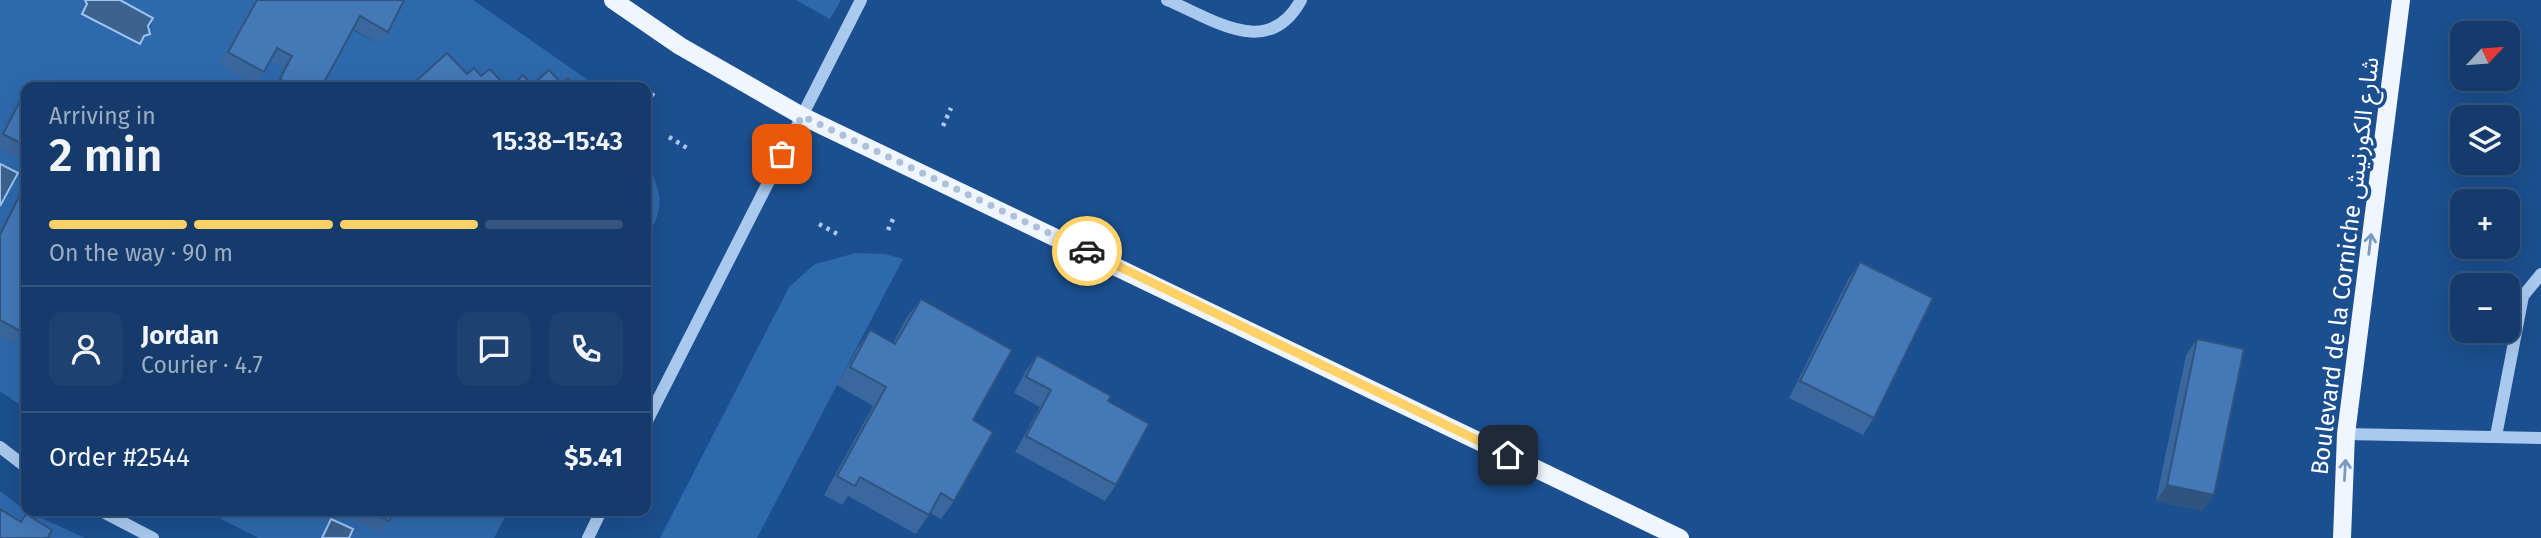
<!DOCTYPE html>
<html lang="en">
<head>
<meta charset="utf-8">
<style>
  :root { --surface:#143b6b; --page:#1d4271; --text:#f1f3f6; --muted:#9dadc1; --line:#33557e; --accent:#ffd166 }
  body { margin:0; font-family:"Fira Sans","Noto Sans Arabic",sans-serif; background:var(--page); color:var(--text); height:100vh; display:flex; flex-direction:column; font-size:26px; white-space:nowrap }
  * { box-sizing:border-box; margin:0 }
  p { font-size:23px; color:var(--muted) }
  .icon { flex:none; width:38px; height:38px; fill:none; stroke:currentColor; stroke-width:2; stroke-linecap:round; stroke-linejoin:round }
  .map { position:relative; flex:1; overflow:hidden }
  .sheet { position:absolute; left:21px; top:82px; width:630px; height:434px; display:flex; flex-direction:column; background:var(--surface); border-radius:14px; box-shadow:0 7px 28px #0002,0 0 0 2px var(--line) }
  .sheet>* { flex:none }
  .needle { width:46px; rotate:64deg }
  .buttons { position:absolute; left:2450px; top:21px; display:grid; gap:14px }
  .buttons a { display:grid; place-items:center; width:70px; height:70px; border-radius:14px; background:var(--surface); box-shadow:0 7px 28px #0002,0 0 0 2px var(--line); font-size:35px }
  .pin { position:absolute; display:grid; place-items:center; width:60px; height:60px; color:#fff; margin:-30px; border-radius:14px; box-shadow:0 4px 10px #0006 }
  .courier { position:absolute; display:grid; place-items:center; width:70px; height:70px; margin:-35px; border:5px solid #ffd166; border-radius:50%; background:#fff; color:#222; box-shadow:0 2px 9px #0007 }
  .summary em { font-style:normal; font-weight:600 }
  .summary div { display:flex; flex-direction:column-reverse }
  .summary { display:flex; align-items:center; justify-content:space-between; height:119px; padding:0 28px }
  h1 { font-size:46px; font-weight:600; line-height:52px }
  .bar { display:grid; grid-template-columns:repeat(4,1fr); gap:10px 7px; align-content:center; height:84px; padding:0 28px }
  .bar i { height:9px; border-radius:5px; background:var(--line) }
  .bar .active { background:var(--accent) }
  .bar p { grid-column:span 4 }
  .line { display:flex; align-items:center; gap:18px; padding:0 28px; border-top:2px solid var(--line) }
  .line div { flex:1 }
  .round { display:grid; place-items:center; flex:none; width:74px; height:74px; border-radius:14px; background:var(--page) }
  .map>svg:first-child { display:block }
  .green { fill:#2e69ad }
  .water { fill:#3c6290; stroke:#9cc4f0; stroke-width:2 }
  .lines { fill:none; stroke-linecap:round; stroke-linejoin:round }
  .path { stroke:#a9c9ee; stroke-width:4.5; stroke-dasharray:3.5 5; stroke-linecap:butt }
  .minor { stroke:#a9c9ee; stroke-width:12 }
  .major { stroke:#f0f6ff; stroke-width:18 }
  .wall { fill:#3a679d }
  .shaded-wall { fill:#305480 }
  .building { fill:#4478b7; stroke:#305480; stroke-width:2 }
  .oneway { stroke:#7b9ac1 }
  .done { stroke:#afc1d8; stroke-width:7; stroke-dasharray:0 12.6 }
  .route { stroke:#ffd166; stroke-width:9 }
  .labels { text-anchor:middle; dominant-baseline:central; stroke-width:7; stroke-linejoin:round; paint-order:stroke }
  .street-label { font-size:24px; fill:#fff; stroke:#1b4f8f }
</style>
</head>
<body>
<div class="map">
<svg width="2541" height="538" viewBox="0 0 2541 538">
  <rect width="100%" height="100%" fill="#1b4f8f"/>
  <!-- green -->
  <path class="green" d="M0 0H85L87 4 82 14 148 35 153 18 120 0H255L269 60 284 68 273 87H239L228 82 225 88H26V116L0 135Z
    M393 0H473L598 87 319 88 351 29 379 44Z
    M796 0H841L830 19Z
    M0 149 26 162V179L0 230V206L17 174 0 164Z
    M646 155C660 199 668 198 646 241Z
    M856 253 885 254 903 259 757 538H660L789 287 815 264Z
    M26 319V409L0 391V337L13 344Z
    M0 491 26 511 85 538H37L0 527Z
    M205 511H508L494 538H349L353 529 332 519 322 538H259Z"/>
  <!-- water -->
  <path class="water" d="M85 0H120L153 18 148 26 150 34 144 36 140 44 82 14 87 4Z
    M0 164 18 173 0 206Z
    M331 519 353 529 349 538H322Z"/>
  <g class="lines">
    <!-- path -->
    <path class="path" d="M647 103 654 92
      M943 126 951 108
      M669 137 687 148
      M819 224 841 236
      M888 230 893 219"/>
    <!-- minor -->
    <path class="minor" d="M1167 0C1215 20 1268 60 1301 0
      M646 423 861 0
      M2346 434 2541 438
      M2496 436 2523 296 2541 274
      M0 447 26 467
      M101 511 153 538
      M588 538 601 511"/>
    <!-- major -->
    <path class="major" d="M613 0 680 46 802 116 1680 538
      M2342 538 2346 434 2401 0"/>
  </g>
  <!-- wall -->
  <path class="wall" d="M255 0H404L388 32 379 44 353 29 321 88H273L284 68 270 61 255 84 219 64Z
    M22 97 26 99V162L0 149V135L14 109Z
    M26 179V323L13 344 0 337V230Z
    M1860 262 1874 418 1863 435 1789 398 1849 278Z
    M921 299 973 420 954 501 941 519 930 513 916 534 848 496 842 505 824 495 873 406 837 385 857 349 870 330 893 343 907 317Z
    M2197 339 2214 495 2202 511 2156 501 2186 355Z
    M1037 355 1108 401 1116 485 1105 501 1015 452 1040 407 1014 393 1025 372Z
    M247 511H261L257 516Z
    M338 511H394L381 533Z"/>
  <!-- shaded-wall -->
  <path class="shaded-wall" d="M2167 485 2214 495 2202 511 2156 501Z"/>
  <!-- building -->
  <path class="building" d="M257 0H404L388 32 360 16 321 88H296L280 79 292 56 277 48 264 72 228 52Z
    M447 53 467 74 474 68 481 76 490 69 507 88H418L414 83Z
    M549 70 561 83 568 78 576 88H509L523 75 532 85Z
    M22 97 26 99V146L3 134Z
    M26 183V323L22 332 0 320V235Z
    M1860 262 1933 298 1874 418 1800 381Z
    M921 299 1012 350 973 420 993 432 954 501 941 493 929 515 860 477 855 486 837 476 886 387 850 367 870 330 895 344Z
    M2197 339 2244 349 2214 495 2167 485Z
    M1037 355 1111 396 1108 401 1149 424 1116 485 1026 436 1051 390 1026 377Z
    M0 509 21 522 26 514 52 530 48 537 50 538H0Z
    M371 511H394L389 521Z"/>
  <!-- one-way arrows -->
  <defs><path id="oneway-shaft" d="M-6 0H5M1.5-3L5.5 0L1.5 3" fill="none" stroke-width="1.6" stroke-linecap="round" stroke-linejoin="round" transform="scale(1.75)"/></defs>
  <g class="oneway">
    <use href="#oneway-shaft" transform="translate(2370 244) rotate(-83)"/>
    <use href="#oneway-shaft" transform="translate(2345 470) rotate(-87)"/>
  </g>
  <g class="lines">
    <!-- done -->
    <path class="done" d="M782 154 802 116 1087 251"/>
    <!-- route -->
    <path class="route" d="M1087 251 1508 455"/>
  </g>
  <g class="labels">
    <!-- street labels -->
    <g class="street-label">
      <text transform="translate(2345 266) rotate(-83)">Boulevard de la Corniche شارع الكورنيش</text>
    </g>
  </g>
</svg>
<div class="buttons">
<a><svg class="needle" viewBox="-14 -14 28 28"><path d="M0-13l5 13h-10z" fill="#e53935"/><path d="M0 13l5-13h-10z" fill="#9dadc1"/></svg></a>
<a><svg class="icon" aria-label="layers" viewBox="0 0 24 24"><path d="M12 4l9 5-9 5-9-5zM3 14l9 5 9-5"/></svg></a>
<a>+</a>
<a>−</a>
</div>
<div class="pin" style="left:782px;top:154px;background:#ea580c"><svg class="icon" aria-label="bag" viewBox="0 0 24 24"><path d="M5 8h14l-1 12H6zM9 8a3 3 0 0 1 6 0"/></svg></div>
<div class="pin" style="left:1508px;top:455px;background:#1f2937"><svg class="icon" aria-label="home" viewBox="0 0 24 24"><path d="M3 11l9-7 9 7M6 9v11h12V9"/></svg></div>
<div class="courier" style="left:1087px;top:251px"><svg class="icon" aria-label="car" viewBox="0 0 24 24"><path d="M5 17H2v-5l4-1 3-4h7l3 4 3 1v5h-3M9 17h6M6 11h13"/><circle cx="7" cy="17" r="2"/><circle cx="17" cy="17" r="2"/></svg></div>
<section class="sheet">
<div class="summary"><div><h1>2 min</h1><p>Arriving in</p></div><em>15:38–15:43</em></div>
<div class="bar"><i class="active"></i><i class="active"></i><i class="active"></i><i></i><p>On the way · 90 m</p></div>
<div class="line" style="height:126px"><a class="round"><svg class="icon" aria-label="person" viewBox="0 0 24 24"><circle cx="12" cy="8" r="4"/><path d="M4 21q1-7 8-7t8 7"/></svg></a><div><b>Jordan</b><p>Courier · 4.7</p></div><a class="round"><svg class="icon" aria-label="chat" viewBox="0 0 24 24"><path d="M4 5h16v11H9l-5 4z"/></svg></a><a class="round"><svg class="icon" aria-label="phone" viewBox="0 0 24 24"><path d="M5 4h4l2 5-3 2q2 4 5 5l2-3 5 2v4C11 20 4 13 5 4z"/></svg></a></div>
<div class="line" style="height:91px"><div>Order #2544</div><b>$5.41</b></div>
</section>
</div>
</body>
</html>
